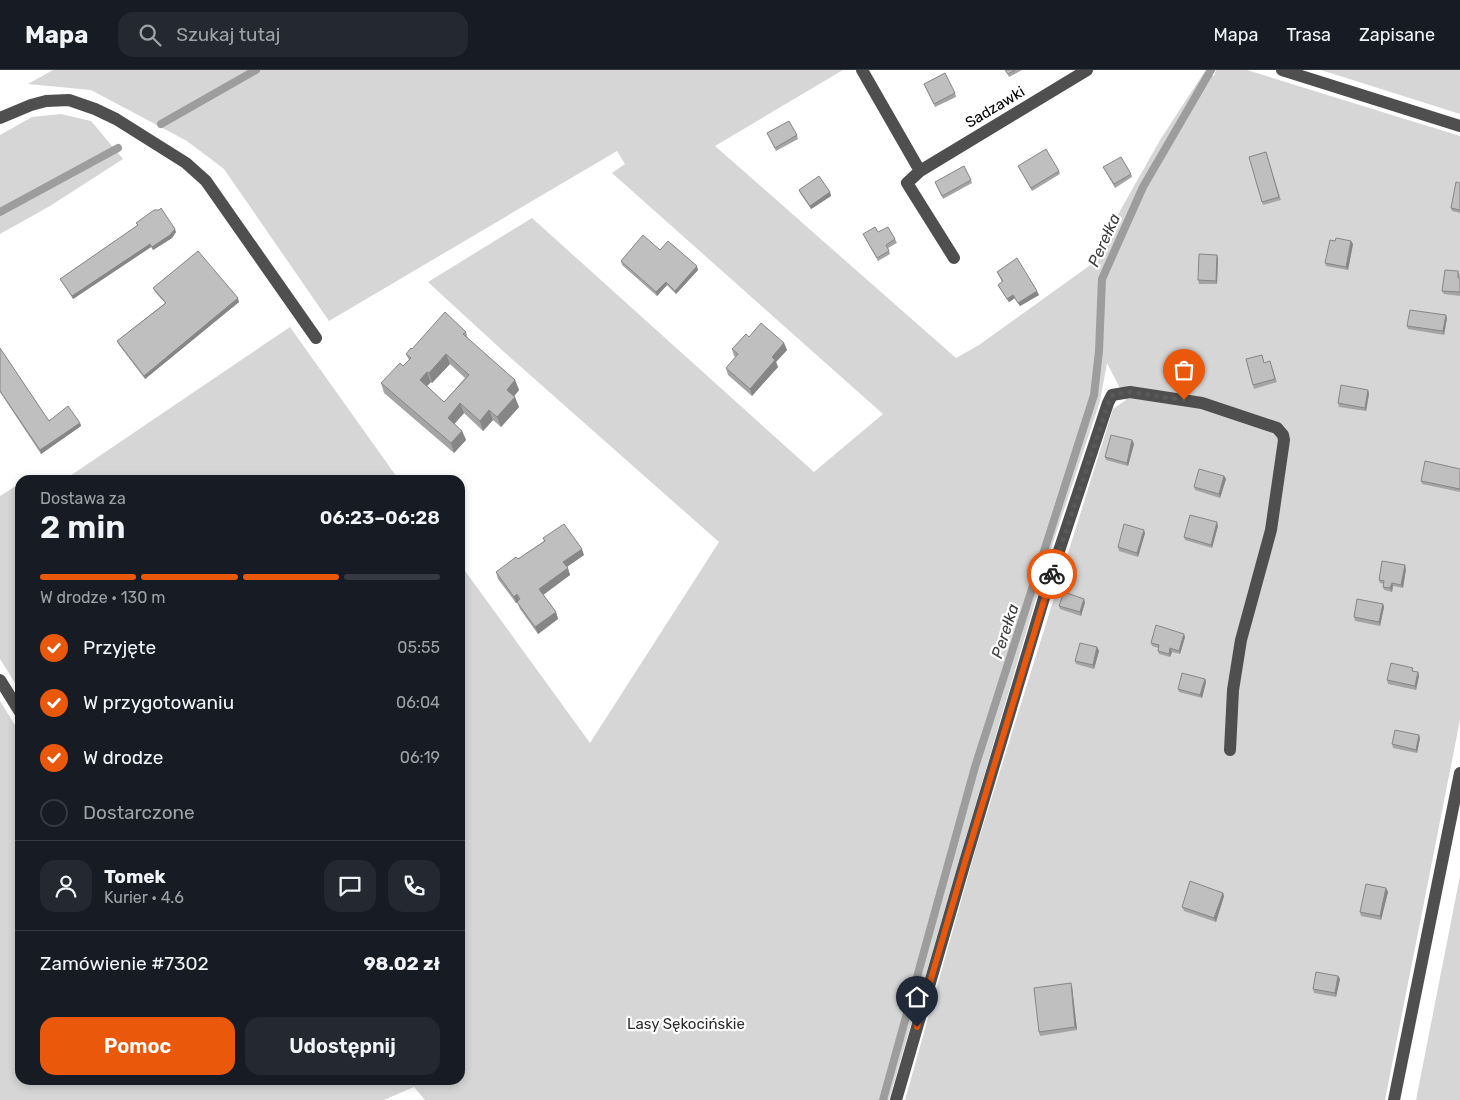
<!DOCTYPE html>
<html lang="pl">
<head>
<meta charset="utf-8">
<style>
  :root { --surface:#171b24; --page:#242831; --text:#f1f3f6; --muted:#9ea1a6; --line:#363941; --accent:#ea580c }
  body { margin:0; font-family:Rubik,sans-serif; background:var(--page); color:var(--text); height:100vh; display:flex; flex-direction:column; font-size:19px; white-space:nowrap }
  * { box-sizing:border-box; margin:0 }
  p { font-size:16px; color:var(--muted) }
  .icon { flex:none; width:28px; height:28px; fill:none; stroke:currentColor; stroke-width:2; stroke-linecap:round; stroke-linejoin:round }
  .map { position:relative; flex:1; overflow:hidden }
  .details { position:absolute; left:15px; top:405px; width:450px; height:610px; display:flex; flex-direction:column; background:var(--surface); border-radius:15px; box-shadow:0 2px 8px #0003 }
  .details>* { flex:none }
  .pin { position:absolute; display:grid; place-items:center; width:42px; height:42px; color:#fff; margin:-51px -21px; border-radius:50% 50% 50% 0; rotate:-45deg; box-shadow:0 0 5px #0007 }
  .pin .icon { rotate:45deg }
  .courier { position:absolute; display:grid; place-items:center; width:50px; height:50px; margin:-25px; border:4px solid #ea580c; border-radius:50%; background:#fff; color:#222; box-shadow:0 1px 6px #0007 }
  .head em { font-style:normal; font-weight:600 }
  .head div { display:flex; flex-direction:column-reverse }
  .head { display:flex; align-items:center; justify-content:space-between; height:85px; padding:0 25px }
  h1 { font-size:32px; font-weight:600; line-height:38px }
  .bar { display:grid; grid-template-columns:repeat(4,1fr); gap:8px 5px; align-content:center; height:60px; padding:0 25px }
  .bar i { height:6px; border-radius:4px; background:var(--line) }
  .bar .selected { background:var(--accent) }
  .bar p { grid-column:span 4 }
  .line { display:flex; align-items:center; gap:12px; padding:0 25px; border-top:1px solid var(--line) }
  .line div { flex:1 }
  .round { display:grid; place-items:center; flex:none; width:52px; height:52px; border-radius:15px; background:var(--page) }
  ol { padding:0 25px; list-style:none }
  li { display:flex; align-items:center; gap:15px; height:55px }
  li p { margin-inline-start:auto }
  li .icon { padding:5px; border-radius:50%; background:var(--accent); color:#fff; stroke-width:4 }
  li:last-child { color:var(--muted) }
  li i { width:28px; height:28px; border:2px solid var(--line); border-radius:50% }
  .cta { display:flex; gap:10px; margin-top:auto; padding:10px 25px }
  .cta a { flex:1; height:58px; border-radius:15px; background:var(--accent); color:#fff; font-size:20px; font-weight:600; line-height:58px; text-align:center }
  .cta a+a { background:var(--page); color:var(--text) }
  header { display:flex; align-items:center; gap:30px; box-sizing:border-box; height:70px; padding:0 25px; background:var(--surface); border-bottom:1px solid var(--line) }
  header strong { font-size:24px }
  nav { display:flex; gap:28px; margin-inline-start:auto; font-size:18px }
  .search { width:350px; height:45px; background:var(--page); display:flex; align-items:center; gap:12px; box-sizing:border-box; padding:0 18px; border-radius:15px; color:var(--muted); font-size:19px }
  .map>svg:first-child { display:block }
  .green { fill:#d6d6d6 }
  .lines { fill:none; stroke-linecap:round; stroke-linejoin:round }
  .stream { stroke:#9d9d9d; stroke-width:8 }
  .minor { stroke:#4f4f4f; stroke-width:12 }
  .wall { fill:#a4a4a4; fill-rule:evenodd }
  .shaded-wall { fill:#868686 }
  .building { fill:#bfbfbf; stroke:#868686; fill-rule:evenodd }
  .done { stroke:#595959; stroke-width:5; stroke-dasharray:0 9 }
  .route { stroke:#ea580c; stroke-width:6 }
  .labels { text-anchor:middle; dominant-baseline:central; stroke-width:4.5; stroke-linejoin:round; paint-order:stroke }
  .street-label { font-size:15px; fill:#000; stroke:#fff }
  .park-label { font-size:15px; fill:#2d2d2d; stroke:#fff }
  .water-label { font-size:16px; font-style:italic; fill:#3e3e3e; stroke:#fff }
</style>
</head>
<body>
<header>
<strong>Mapa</strong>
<div class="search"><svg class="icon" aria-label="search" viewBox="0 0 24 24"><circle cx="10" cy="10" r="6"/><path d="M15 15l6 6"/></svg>Szukaj tutaj</div>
<nav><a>Mapa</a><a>Trasa</a><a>Zapisane</a></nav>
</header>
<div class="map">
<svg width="1460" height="1030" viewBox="0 0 1460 1030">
  <rect width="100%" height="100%" fill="#fff"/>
  <!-- green -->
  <path class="green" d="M53 0H843L715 76 956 288 979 275 1089 196 1160 70 1205 1 1214 6 1216 0H1247L1460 66V650L1385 1030H905L976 778 1113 339 1126 330 1107 293 1100 331 1047 491 889 1030H425L414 1017 384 1030H0V631L20 663V1010H460V494L590 673 719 472 503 281 428 212 532 148 814 402 883 344 612 103 625 94 617 81 329 251 224 99 187 71 91 20 28 14Z
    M1321 0H1460V44Z
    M61 44 91 51 123 89 50 136 0 164V65L32 47Z
    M290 257 399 410H64Z
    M16 416 20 423V621L0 589V426Z
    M1460 806V1030H1416Z"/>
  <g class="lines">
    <!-- stream -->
    <path class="stream" d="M161 54 256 0
      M0 142 118 78
      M883 1030 975 697 1094 325 1099 281 1102 209 1143 117 1211 0"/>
    <!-- minor -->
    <path class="minor" d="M862 0 920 101
      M1282 0 1460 56
      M0 48 31 35 46 31 69 30 95 39 116 49 186 93 206 111 316 268
      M954 188 907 113 920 101 1087 0
      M0 610 20 642
      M896 1030 965 792 1049 511 1108 333 1112 325 1130 322 1202 333 1277 358 1283 365 1284 370 1271 460 1241 570 1233 620 1230 680
      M1394 1030 1460 703"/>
  </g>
  <!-- wall -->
  <path class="wall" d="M1005 0H1022L1009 7Z
    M924 14 955 23 956 27 935 37Z
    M767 63 797 65 798 69 776 81Z
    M1266 82 1281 130 1263 135 1249 87Z
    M1018 96 1059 101 1060 104 1032 121Z
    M1103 97 1131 104 1132 107 1115 118Z
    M971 110 972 113 943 129 935 112Z
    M1460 113V143L1452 141 1451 138Z
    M799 120 830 122 831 126 811 139 800 123Z
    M136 153 176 162 172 168 153 180 151 177 73 229 62 212 60 209 138 156Z
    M878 162 895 169 897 173 888 178 890 184 878 191 863 164Z
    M1353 174 1348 200 1326 196 1325 193Z
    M660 180 698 200 676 224 667 215 657 226 622 195 621 191Z
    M1218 188 1217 214H1199L1198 210Z
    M1458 201 1460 205 1459 208H1460V226L1444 224 1442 221Z
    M997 202 1039 225 1020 236 1015 228 1009 232 1000 218 998 215 1002 212Z
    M153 218 239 232 145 309 119 275 117 271 165 233 155 222Z
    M1447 248 1444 265 1408 259 1407 256Z
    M466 262 468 269 515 310 519 320 514 326 519 337 501 357 493 350 483 361 464 343 454 354 462 361 466 370 454 383 384 323 381 313 403 296 409 290 406 284 412 279ZM450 294 465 308 444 332 427 316 431 312 432 313Z
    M749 267 784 273 787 280 776 292 778 297 752 326 728 305 726 298 736 287 734 286 732 279Z
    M0 278 49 351 80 353 81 356 41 384 0 322Z
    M1246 289 1265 293 1270 291 1277 312 1254 319Z
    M1368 320 1369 324 1366 341 1339 337 1338 333Z
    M1132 370 1134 374 1128 396 1106 390 1105 387Z
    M1460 399V422L1422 414 1421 411Z
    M1224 406 1226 409 1220 428 1195 420 1194 417Z
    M1218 456 1212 478 1185 470 1184 467Z
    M1145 463 1138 487 1119 481 1118 477Z
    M543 468 584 485 567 497 570 505 543 524 556 542 558 549 538 564 520 539 517 532 516 533 498 509 496 502 518 489 544 471Z
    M1406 499 1403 518 1393 516 1392 522 1384 520 1383 517 1384 514 1380 513 1379 510Z
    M1085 532 1081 546 1060 539 1059 536Z
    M1383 534 1384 537 1380 556 1355 551 1354 547Z
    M1185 567 1180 584 1172 582 1170 587 1159 584 1158 581V578L1152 576 1151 573Z
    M1097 577 1099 581 1094 599 1076 594 1075 591Z
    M1414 602H1418L1419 606 1416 620 1388 614 1387 610Z
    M1205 609 1206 612 1202 628 1179 622 1178 619Z
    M1420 668 1417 683 1393 678 1392 674Z
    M1386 818 1388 822 1381 850 1361 846 1360 842Z
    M1223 823 1224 826 1216 852 1184 841 1182 837Z
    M1338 906 1340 909 1336 927 1314 923 1313 919Z
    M1072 916 1077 960 1040 966 1039 962Z"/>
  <!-- shaded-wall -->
  <path class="shaded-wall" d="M830 122 831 126 811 139 810 136Z
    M175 159 176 162 172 168 153 180 152 177Z
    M1351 171 1353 174 1348 200 1346 197Z
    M150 174 151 177 73 229 72 226Z
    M1217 185 1218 188 1217 214 1216 211Z
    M697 196 698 200 676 224 675 221Z
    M666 212 667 215 657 226 656 222Z
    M1037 221 1039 225 1020 236 1018 233Z
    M1013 225 1015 228 1009 232 1007 229Z
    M238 228 239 232 145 309 144 306Z
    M1446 245 1447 248 1444 265 1443 261Z
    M784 273 787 280 776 292 778 297 752 326 750 319 772 287Z
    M446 284 450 294 432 313 429 303Z
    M427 302 431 312 423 320 420 310Z
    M515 310 519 320 511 330 507 320Z
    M1368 320 1369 324 1366 341 1365 338Z
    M515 327 519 337 501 357 497 347Z
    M460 333 464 343 451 358 448 348Z
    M489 340 493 350 483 361 480 351Z
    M80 353 81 356 41 384 40 380Z
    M462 361 466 370 454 383 451 373Z
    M1132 370 1134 374 1128 396 1127 393Z
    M1224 406 1226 409 1220 428 1219 424Z
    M1217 452 1218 456 1212 478 1211 475Z
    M1144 460 1145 463 1138 487 1137 483Z
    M582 479 584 485 565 498 563 492Z
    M1405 495 1406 499 1403 518 1401 515Z
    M568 498 570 505 542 526 539 519Z
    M1392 513 1393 516 1392 522 1390 518Z
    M517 524 519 531 516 533 514 527Z
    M1084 529 1085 532 1081 546 1080 542Z
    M1383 534 1384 537 1380 556 1379 552Z
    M556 542 558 549 538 564 535 557Z
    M1184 564 1185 567 1180 584 1179 581Z
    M1097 577 1099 581 1094 599 1093 595Z
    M1170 578 1172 582 1170 587 1169 584Z
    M1418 602 1419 606 1416 620 1415 616Z
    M1205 609 1206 612 1202 628 1200 625Z
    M1419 665 1420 668 1417 683 1416 680Z
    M1386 818 1388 822 1381 850 1380 846Z
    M1223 823 1224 826 1216 852 1214 848Z
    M1338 906 1340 909 1336 927 1335 923Z
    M1071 913 1072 916 1077 960 1075 957Z"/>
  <!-- building -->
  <path class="building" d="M1005 0H1015L1008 4Z
    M945 3 955 23 934 34 924 14Z
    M789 51 797 65 775 78 767 63Z
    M1046 79 1059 101 1031 118 1018 96Z
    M1266 82 1279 127 1262 132 1249 87Z
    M1121 87 1131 104 1114 114 1103 97Z
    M964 96 971 110 942 126 935 112Z
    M819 106 830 122 810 136 799 120Z
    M1456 112 1460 113V140L1451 138Z
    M161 138 175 159 170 165 152 177 150 174 72 226 60 209 138 155 136 153 154 140H159Z
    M875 157 878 162 888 157 895 169 886 175 889 181 877 188 863 164Z
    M643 165 660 180 668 171 697 196 675 221 666 212 656 222 621 191Z
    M1336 168 1351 171 1346 197 1325 193 1330 170 1335 171Z
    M198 181 238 228 144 306 117 271 166 233 153 218Z
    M1199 184 1217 185 1216 211 1198 210Z
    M1017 188 1037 221 1018 233 1013 225 1007 229 998 215 1003 211 997 202Z
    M1445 200 1458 201V208H1460V222L1442 221Z
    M1410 240 1446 245 1443 261 1407 256Z
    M445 242 466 262 463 264 515 310 507 320 515 327 497 347 489 340 480 351 460 333 448 348 462 361 451 373 381 313 400 293 403 296 411 288 406 284 411 278 412 279ZM446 284 469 305 444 332 420 310 427 302 429 303Z
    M761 253 784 273 772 287 775 290 750 319 726 298 738 284 732 279 746 264 749 267Z
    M0 278 49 351 68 336 80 353 40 380 0 321Z
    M1262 285 1264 293 1270 291 1275 309 1253 315 1246 289Z
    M1341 315 1368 320 1365 338 1338 333Z
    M1111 365 1132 370 1127 393 1105 387Z
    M1425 391 1460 399V419L1421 411Z
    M1199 399 1224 406 1219 424 1194 417Z
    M1190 445 1217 452 1211 475 1184 467Z
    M564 454 582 479 563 492 568 498 539 519 556 542 535 557 517 532 520 529 517 524 514 527 496 502 516 487 518 489 545 471 543 468Z
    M1124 454 1144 460 1137 483 1118 477Z
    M1382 491 1405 495 1401 515 1392 513 1390 518 1383 517 1384 511 1379 510Z
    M1064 522 1084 529 1080 542 1059 536Z
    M1357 529 1383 534 1379 552 1354 547Z
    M1156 555 1184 564 1179 581 1170 578 1169 584 1158 581 1159 575 1151 573Z
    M1080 573 1097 577 1093 595 1075 591Z
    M1391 593 1413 598 1412 601 1418 602 1415 616 1387 610Z
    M1182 603 1205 609 1200 625 1178 619Z
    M1395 660 1419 665 1416 680 1392 674Z
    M1190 811 1223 823 1214 848 1182 837Z
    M1366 814 1386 818 1380 846 1360 842Z
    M1316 902 1338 906 1335 923 1313 919Z
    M1071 913 1075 957 1039 962 1034 918Z"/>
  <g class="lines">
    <!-- done -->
    <path class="done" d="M1052 504 1108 334 1112 325 1130 322 1184 330"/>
    <!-- route -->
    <path class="route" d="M917 957 965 792 1052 504"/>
  </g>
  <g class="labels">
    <!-- street labels -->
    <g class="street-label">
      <text transform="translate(995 37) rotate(-31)">Sadzawki</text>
    </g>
    <!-- park labels -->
    <g class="park-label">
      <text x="686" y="954">Lasy Sękocińskie</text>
    </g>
    <!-- water labels -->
    <g class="water-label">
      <text transform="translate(1104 170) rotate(-66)">Perełka</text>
      <text transform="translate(1005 561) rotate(-72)">Perełka</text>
    </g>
  </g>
</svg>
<div class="pin" style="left:1184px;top:330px;background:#ea580c"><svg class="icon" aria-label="bag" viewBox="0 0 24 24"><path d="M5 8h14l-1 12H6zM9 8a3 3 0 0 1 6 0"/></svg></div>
<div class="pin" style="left:917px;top:957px;background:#1f2937"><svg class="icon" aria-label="home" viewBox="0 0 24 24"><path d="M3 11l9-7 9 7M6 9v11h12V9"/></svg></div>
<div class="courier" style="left:1052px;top:504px"><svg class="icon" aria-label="bike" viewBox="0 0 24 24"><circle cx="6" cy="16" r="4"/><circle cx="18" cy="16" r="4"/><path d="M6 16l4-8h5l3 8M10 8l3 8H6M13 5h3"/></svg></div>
<section class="details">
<div class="head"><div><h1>2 min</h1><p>Dostawa za</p></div><em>06:23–06:28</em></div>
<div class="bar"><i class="selected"></i><i class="selected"></i><i class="selected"></i><i></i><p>W drodze · 130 m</p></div>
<ol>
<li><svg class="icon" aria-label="check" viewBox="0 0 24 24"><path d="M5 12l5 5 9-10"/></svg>Przyjęte<p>05:55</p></li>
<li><svg class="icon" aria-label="check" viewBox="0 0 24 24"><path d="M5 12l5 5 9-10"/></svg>W przygotowaniu<p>06:04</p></li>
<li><svg class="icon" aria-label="check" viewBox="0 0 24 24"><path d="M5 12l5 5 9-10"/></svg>W drodze<p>06:19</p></li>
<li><i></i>Dostarczone</li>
</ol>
<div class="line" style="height:90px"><a class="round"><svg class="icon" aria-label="person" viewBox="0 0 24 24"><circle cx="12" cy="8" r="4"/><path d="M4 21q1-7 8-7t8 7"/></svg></a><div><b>Tomek</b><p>Kurier · 4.6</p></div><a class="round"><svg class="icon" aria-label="chat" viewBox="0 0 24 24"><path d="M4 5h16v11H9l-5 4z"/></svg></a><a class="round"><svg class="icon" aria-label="phone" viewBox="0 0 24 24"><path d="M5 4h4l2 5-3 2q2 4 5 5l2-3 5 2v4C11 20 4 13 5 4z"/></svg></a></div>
<div class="line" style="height:65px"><div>Zamówienie #7302</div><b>98.02 zł</b></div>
<div class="cta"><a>Pomoc</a><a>Udostępnij</a></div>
</section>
</div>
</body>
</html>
